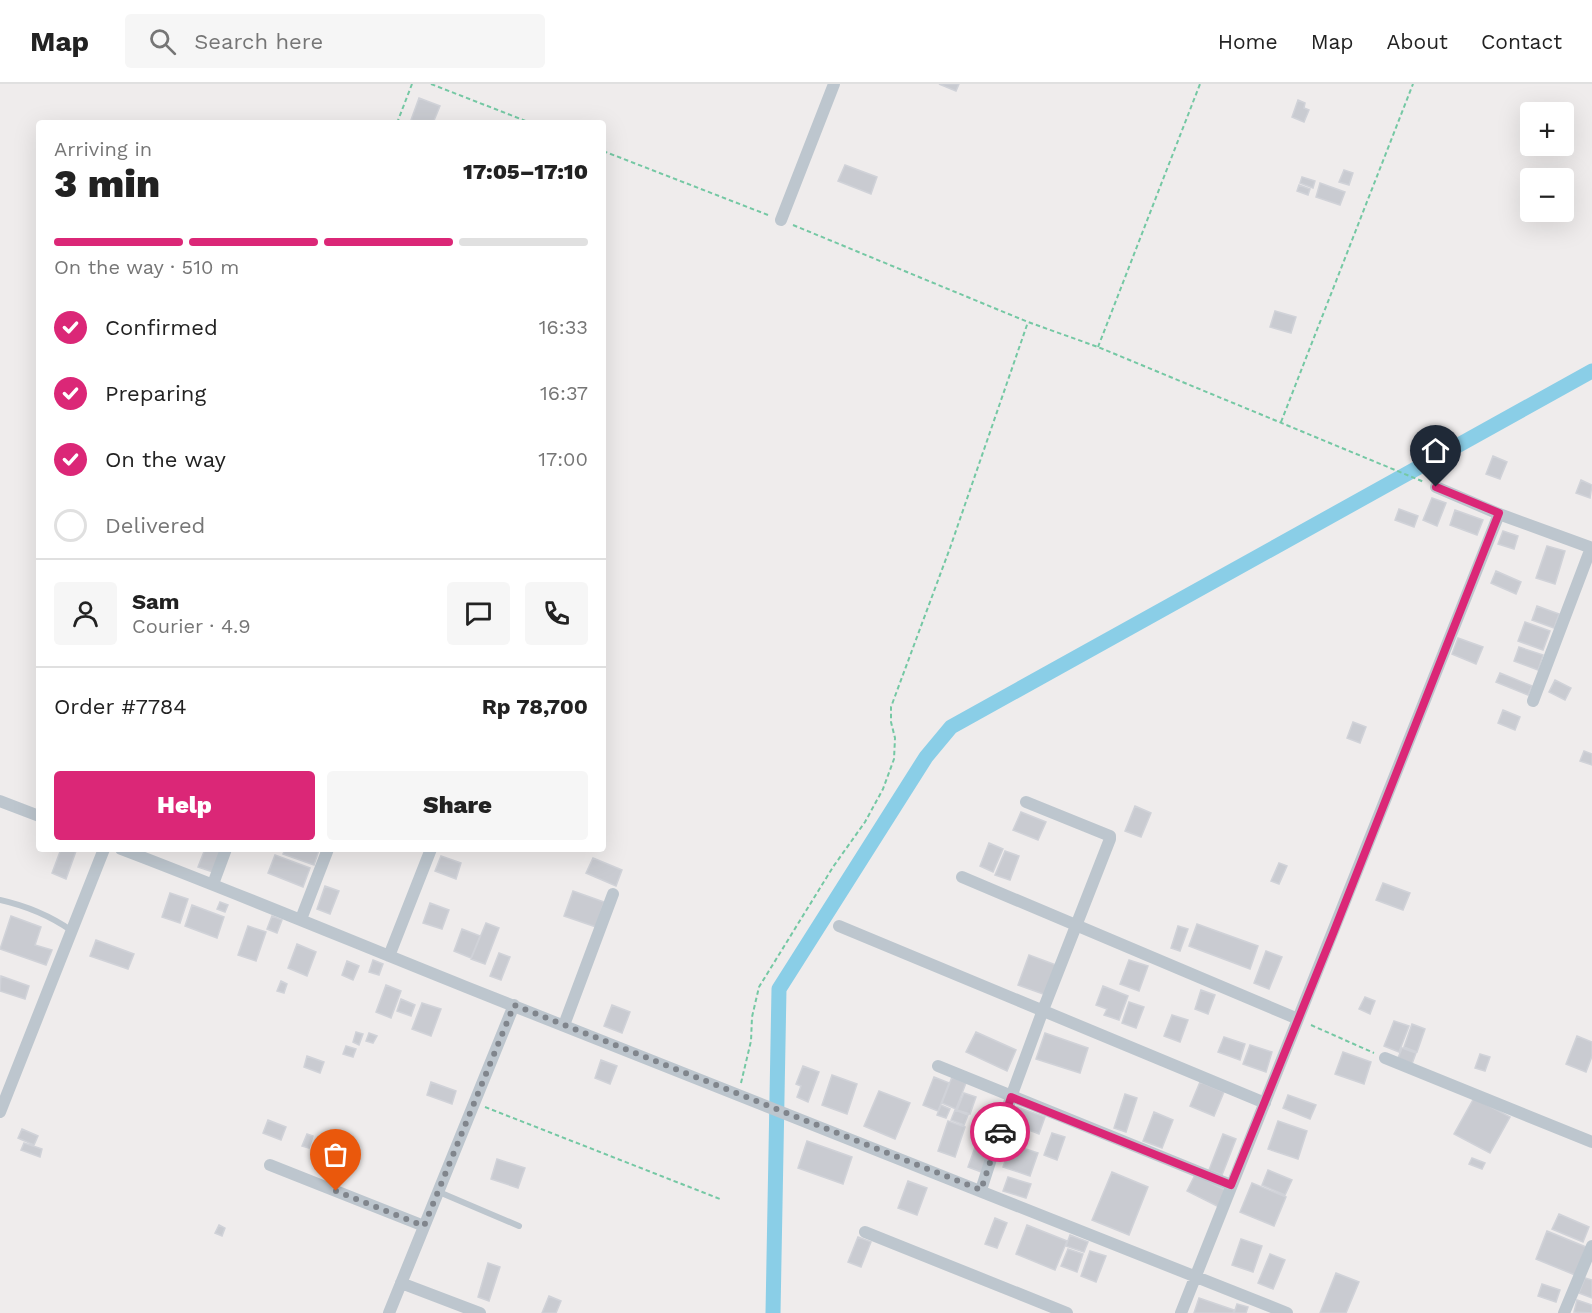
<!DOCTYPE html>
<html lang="en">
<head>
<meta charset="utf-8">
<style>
  :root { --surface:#fff; --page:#f6f6f6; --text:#222; --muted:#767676; --line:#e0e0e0; --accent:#db2777 }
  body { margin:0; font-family:"Work Sans",sans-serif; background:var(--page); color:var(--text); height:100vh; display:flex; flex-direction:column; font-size:22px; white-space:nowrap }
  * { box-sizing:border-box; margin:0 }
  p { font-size:20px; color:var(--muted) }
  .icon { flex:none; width:33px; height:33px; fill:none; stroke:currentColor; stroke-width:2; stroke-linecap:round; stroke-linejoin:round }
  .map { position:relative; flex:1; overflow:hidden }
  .details { position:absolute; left:36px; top:36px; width:570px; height:732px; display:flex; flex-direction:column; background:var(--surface); border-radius:6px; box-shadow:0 6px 24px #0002 }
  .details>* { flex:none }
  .fabs { position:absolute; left:1520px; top:18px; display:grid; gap:12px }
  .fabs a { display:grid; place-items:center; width:54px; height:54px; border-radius:6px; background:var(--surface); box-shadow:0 6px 24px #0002; font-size:30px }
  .pin { position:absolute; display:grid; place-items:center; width:51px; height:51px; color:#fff; margin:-62px -26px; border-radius:50% 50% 50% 0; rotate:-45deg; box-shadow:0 0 6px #0007 }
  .pin .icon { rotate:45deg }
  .courier { position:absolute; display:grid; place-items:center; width:60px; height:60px; margin:-30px; border:4px solid #db2777; border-radius:50%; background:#fff; color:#222; box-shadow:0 2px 8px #0007 }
  .headline em { font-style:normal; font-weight:800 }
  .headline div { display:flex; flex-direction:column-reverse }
  .headline { display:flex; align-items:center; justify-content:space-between; height:102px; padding:0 18px }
  h1 { font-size:39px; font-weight:800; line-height:45px }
  .bar { display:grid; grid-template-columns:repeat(4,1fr); gap:9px 6px; align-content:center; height:72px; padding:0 18px }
  .bar i { height:8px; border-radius:4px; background:var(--line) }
  .bar .selected { background:var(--accent) }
  .bar p { grid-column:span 4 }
  .line { display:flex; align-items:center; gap:15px; padding:0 18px; border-top:2px solid var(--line) }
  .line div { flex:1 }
  .round { display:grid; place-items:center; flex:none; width:63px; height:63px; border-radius:6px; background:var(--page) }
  ol { padding:0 18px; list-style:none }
  li { display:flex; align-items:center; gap:18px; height:66px }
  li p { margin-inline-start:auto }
  li .icon { padding:6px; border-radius:50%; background:var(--accent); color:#fff; stroke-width:4 }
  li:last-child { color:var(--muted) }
  li i { width:33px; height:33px; border:3px solid var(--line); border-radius:50% }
  .cta { display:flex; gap:12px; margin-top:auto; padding:12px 18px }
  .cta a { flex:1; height:69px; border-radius:6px; background:var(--accent); color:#fff; font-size:24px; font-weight:800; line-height:69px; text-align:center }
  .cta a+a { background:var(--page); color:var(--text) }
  header { display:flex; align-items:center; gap:36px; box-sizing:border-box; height:84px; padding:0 30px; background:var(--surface); border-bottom:2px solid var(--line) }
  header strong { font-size:28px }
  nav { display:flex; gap:33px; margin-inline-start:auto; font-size:21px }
  .search { width:420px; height:54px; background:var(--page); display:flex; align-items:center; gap:15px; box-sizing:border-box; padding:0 21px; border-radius:6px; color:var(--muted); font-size:22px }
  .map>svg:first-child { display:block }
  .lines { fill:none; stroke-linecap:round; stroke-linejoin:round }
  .canal { stroke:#8acee7; stroke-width:15 }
  .building { fill:#c9cbd1; stroke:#d0d2d8; stroke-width:1.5 }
  .path { stroke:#75c8a4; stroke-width:2; stroke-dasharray:4.5 3; stroke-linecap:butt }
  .service { stroke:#bdc6ce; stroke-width:6 }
  .minor { stroke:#bdc6ce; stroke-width:12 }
  .done { stroke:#80858c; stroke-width:6; stroke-dasharray:0 10.8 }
  .route { stroke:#db2777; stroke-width:8 }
</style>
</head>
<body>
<header>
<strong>Map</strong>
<div class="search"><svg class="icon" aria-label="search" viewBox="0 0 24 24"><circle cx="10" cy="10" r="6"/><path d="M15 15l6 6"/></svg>Search here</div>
<nav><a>Home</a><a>Map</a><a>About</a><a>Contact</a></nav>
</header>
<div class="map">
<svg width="1592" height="1229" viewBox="0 0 1592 1229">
  <rect width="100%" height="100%" fill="#efecec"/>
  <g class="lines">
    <!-- canal -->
    <path class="canal" d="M773 1229 779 905 926 673 951 643 1592 287"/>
  </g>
  <!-- building -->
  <path class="building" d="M939 0H959L956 7Z
    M419 14 440 22 433 39H420L411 36Z
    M1298 16 1305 19 1304 24 1309 26 1304 38 1292 33Z
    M845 81 877 93 871 110 838 97Z
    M1344 86 1353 89 1349 101 1339 98Z
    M1302 93 1315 97 1313 104 1300 99Z
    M1320 99 1345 108 1340 121 1316 113Z
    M1299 101 1310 105 1308 111 1297 107Z
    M1275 227 1296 233 1291 249 1270 243Z
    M1493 372 1507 378 1500 395 1486 390Z
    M1581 396 1592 401 1590 414 1576 409Z
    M1432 414 1446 419 1437 442 1423 436Z
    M1399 425 1418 432 1414 443 1395 436Z
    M1455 426 1483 436 1477 451 1450 441Z
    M1503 447 1518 452 1514 465 1498 460Z
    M1547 462 1565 467 1555 500 1536 494Z
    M1496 487 1521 498 1516 510 1491 499Z
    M1537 522 1559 530 1554 544 1532 536Z
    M1525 538 1550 547 1543 566 1518 557Z
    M1458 554 1483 563 1476 580 1452 570Z
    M1519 563 1543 571 1538 586 1514 577Z
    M1500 589 1532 602 1528 611 1496 598Z
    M1555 596 1571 604 1565 616 1549 608Z
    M1503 626 1520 633 1515 646 1498 639Z
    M1353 638 1366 643 1360 659 1347 654Z
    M1584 667 1592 670V681L1580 677Z
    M1135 722 1151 729 1141 753 1125 747Z
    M1021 728 1046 738 1038 756 1013 746Z
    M989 759 1003 765 993 788 980 782Z
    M61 765 76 767 66 795 52 789Z
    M205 765H221L213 788 198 783Z
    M285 765H318L319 766 314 781 283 770Z
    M1005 767 1019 772 1010 796 995 791Z
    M275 771 310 784 303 803 268 789Z
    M441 772 461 779 456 795 435 787Z
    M593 774 622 786 616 802 586 789Z
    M1279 779 1287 782 1279 800 1271 797Z
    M1383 799 1410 809 1403 826 1376 816Z
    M325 802 339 807 330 830 317 825Z
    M573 807 604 818 596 843 564 832Z
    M170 809 188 815 180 839 162 833Z
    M220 818 228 821 225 828 217 825Z
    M430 819 449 826 442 845 423 839Z
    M192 821 224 833 217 854 185 842Z
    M11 832 41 843 35 861 52 866 46 881 0 865Z
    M272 832 282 836 277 849 267 845Z
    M486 839 499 844 485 880 471 875Z
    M1197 840 1258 862 1250 885 1189 862Z
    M248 842 266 848 256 877 238 871Z
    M1178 842 1188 845 1180 867 1171 864Z
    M462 845 480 852 471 874 454 867Z
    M96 856 134 870 128 885 90 872Z
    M297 860 316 868 307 892 288 884Z
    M1266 867 1282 873 1269 905 1254 899Z
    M499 869 510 873 501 896 490 892Z
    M1029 871 1056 881 1046 911 1018 901Z
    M373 876 383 880 379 891 369 888Z
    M1129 876 1148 882 1139 907 1120 900Z
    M347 877 359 882 353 896 342 891Z
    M1 892 29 902 25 915 0 907Z
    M281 897 287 900 284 909 277 907Z
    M386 901 401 907 391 934 376 928Z
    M1103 902 1128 912 1119 936 1104 931 1107 925 1096 921Z
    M1201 906 1215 911 1208 930 1195 925Z
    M1365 913 1375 917 1370 930 1359 925Z
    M401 915 415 921 411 932 397 927Z
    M1129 918 1144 923 1136 944 1122 939Z
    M422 919 441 925 431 952 412 945Z
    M612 921 630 928 622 949 604 942Z
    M1172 931 1188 936 1180 958 1164 952Z
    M1394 937 1409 942 1399 968 1384 962Z
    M1412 940 1425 945 1417 968 1404 963Z
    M356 948 363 950 359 961 353 958Z
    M976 948 1016 966 1007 987 966 968Z
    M369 949 377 952 373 959 366 957Z
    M1045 949 1088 964 1080 989 1036 975Z
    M1577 952 1592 958V972L1586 988 1566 980Z
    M1224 953 1245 960 1240 976 1218 968Z
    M1250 961 1272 968 1266 988 1243 980Z
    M346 962 356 965 353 973 343 970Z
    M1402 964 1416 969 1412 980 1398 974Z
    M1343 968 1371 978 1364 1000 1335 990Z
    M1480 970 1490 973 1485 987 1475 984Z
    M307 972 324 978 320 989 304 983Z
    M601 976 617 982 610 1000 595 994Z
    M803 982 819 988 808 1018 797 1013 801 1002 796 1000Z
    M832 991 857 1000 847 1030 822 1021Z
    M934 993 949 999 938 1027 923 1021Z
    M952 993 966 999 956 1025 942 1019Z
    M431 998 456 1007 452 1020 427 1011Z
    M1200 998 1224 1008 1214 1032 1190 1022Z
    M879 1007 910 1019 895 1055 864 1042Z
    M964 1009 976 1013 970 1030 957 1026Z
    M1125 1010 1137 1014 1126 1048 1114 1044Z
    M1288 1011 1316 1021 1310 1035 1283 1024Z
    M1474 1014 1510 1033 1490 1069 1454 1050Z
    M941 1021 950 1025 946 1034 937 1031Z
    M1017 1023 1045 1033 1039 1050 1011 1039Z
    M955 1026 968 1031 964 1041 951 1036Z
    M1154 1028 1173 1036 1162 1064 1143 1057Z
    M268 1036 286 1043 281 1056 263 1049Z
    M948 1037 965 1043 955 1073 938 1067Z
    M1278 1037 1307 1047 1298 1075 1268 1065Z
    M22 1045 38 1052 34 1061 18 1054Z
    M1052 1049 1065 1053 1057 1076 1044 1071Z
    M307 1050 313 1052 309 1064 302 1062Z
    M1223 1050 1236 1055 1222 1091 1209 1086Z
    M979 1052 995 1058 984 1089 968 1083Z
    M321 1054 344 1062 338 1079 315 1071Z
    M807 1057 852 1073 843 1100 798 1084Z
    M24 1059 42 1065 40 1073 21 1066Z
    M1011 1060 1038 1069 1030 1092 1003 1083Z
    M1472 1074 1485 1079 1482 1085 1469 1080Z
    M497 1075 525 1084 518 1104 491 1095Z
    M1268 1086 1292 1096 1285 1111 1262 1101Z
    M1112 1088 1148 1103 1129 1151 1092 1136Z
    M1195 1091 1227 1107 1219 1123 1187 1107Z
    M1008 1093 1031 1100 1026 1114 1003 1107Z
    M908 1097 927 1104 917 1131 898 1124Z
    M1252 1099 1286 1113 1274 1142 1240 1128Z
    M1559 1130 1589 1143 1583 1158 1552 1145Z
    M995 1134 1007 1139 997 1164 985 1160Z
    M219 1141 225 1144 222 1152 215 1149Z
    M1027 1141 1067 1157 1055 1186 1016 1170Z
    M1547 1147 1586 1163 1575 1191 1536 1175Z
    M1070 1151 1088 1158 1084 1168 1066 1162Z
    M858 1153 871 1158 861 1183 848 1178Z
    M1241 1155 1262 1162 1253 1188 1232 1181Z
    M1068 1165 1083 1170 1077 1188 1061 1182Z
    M1090 1167 1106 1172 1096 1198 1081 1192Z
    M1270 1170 1285 1176 1273 1205 1258 1199Z
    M488 1179 500 1183 489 1217 478 1213Z
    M1336 1189 1359 1198 1346 1229H1320Z
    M1585 1194 1592 1196V1214L1579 1209Z
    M1542 1200 1560 1206 1556 1218 1538 1212Z
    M549 1212 561 1217 556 1229H542Z
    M1199 1214 1234 1226 1233 1229H1194Z
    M1577 1216 1592 1221V1229L1574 1228Z
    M1237 1220 1248 1223 1246 1229H1234Z"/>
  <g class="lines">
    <!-- path -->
    <path class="path" d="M431 0 531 39
      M397 39 412 0
      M603 67 768 131
      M793 141 1028 238 1098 263 1424 398
      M1098 263 1200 0
      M1281 338 1413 0
      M1311 941 1374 969
      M741 999 751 957 752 933 759 903 833 783 865 738 883 705 894 675 895 654 891 638V623L950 464 1028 238
      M485 1023 720 1115"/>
    <!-- service -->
    <path class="service" d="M0 816C27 822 49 831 72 847
      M439 1108 519 1142"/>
    <!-- minor -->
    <path class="minor" d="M781 136 834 0
      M1436 403 1499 430 1592 464
      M1533 617 1591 464
      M0 717 39 732
      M121 765C237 809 351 857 466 903 740 1011 1014 1119 1287 1229
      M962 793 1298 935
      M213 800 226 765
      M301 835 328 765
      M839 842 1265 1019
      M389 872 431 765
      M564 941 613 810
      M1385 974 1592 1058
      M938 982 1231 1101
      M0 1028 104 765
      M270 1081 424 1142
      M981 1106 1011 1013 1043 926 1110 755V752L1026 718
      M865 1148 1067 1229
      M401 1199 480 1229
      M389 1229 514 921
      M1181 1229 1499 430
      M1564 1229 1592 1162"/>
  </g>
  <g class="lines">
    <!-- done -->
    <path class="done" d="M336 1107 424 1142 514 921 981 1106 1000 1048"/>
    <!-- route -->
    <path class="route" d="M1000 1048 1011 1013 1231 1101 1334 847 1499 429 1436 403"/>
  </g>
</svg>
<div class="fabs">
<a>+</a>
<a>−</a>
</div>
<div class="pin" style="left:336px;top:1107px;background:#ea580c"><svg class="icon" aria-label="bag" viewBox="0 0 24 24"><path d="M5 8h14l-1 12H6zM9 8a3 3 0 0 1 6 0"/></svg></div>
<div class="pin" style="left:1436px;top:403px;background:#1f2937"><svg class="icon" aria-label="home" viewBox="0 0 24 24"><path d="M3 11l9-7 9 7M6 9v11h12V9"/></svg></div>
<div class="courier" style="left:1000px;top:1048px"><svg class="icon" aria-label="car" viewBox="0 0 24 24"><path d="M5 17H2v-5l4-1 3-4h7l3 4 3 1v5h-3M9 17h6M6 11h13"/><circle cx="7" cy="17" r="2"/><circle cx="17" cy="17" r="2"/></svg></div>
<section class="details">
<div class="headline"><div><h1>3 min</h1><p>Arriving in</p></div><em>17:05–17:10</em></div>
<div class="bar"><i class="selected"></i><i class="selected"></i><i class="selected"></i><i></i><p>On the way · 510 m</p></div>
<ol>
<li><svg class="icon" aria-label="check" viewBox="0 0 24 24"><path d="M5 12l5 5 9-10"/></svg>Confirmed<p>16:33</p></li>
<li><svg class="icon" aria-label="check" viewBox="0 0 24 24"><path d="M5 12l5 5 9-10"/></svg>Preparing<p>16:37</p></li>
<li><svg class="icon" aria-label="check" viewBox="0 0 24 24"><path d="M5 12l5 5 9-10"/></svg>On the way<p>17:00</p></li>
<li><i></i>Delivered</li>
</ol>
<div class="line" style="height:108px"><a class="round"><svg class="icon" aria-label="person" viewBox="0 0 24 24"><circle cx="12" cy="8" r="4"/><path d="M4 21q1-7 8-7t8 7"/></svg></a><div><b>Sam</b><p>Courier · 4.9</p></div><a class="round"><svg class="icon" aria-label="chat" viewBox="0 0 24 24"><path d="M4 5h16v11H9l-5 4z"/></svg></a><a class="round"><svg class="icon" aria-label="phone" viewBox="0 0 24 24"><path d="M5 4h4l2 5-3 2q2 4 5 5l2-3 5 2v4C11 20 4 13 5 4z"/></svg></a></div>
<div class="line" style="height:78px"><div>Order #7784</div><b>Rp 78,700</b></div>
<div class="cta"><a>Help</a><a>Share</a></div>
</section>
</div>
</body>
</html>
